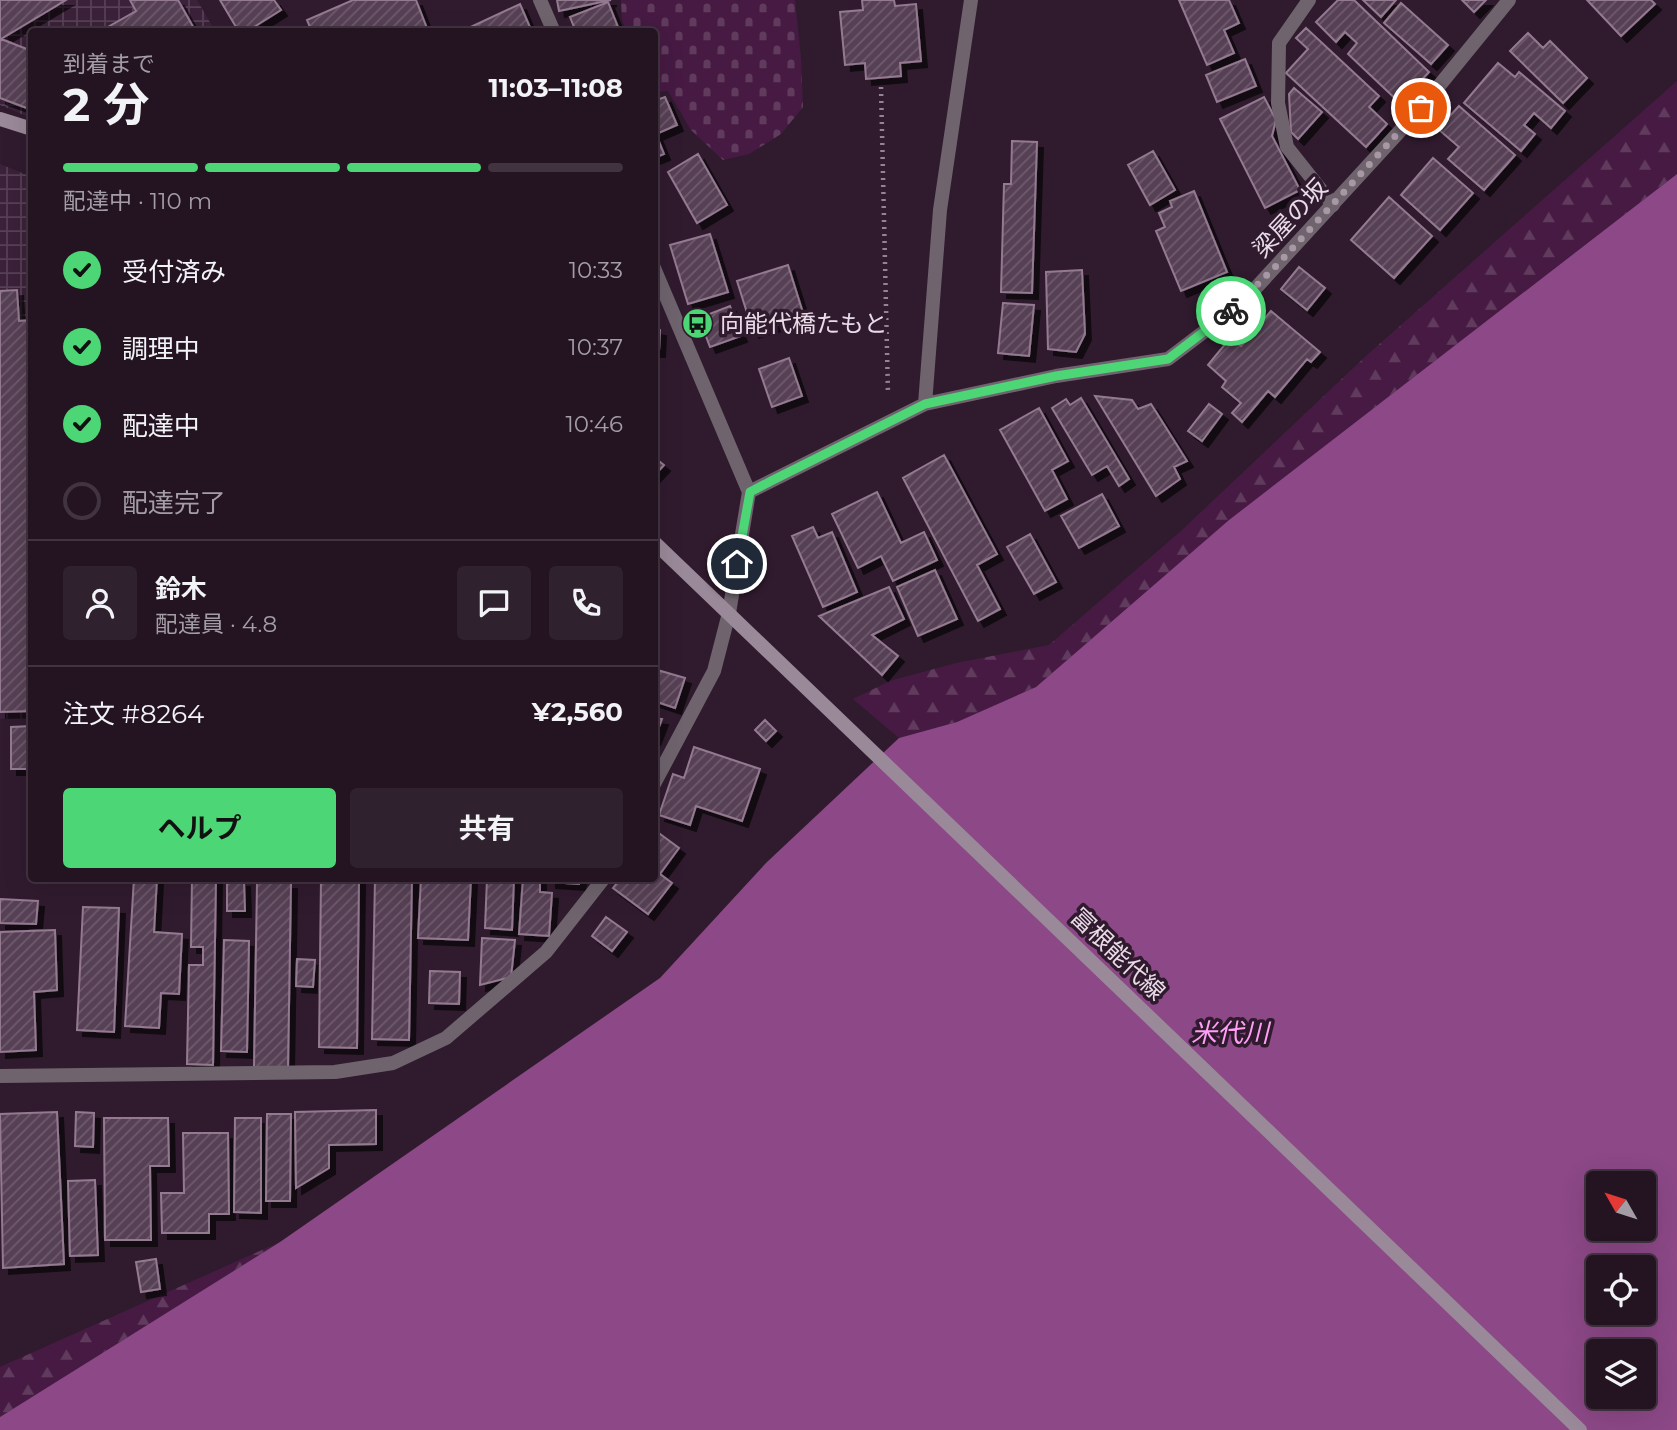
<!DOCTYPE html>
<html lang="ja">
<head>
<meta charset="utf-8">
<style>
  :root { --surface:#241422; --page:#30212f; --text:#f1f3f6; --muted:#a39ea5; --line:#413340; --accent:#4cd676 }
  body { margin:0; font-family:Montserrat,"Noto Sans JP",sans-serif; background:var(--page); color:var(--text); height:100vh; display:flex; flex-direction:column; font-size:26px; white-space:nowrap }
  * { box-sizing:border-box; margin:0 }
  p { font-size:23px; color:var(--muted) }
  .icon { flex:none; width:38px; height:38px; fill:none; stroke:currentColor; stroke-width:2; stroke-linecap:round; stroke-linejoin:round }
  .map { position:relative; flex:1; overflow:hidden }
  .details { position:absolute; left:28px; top:28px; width:630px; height:854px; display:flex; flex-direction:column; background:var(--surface); border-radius:7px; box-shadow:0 7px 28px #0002,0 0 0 2px var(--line) }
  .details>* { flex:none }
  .needle { width:46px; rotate:309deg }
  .controls { position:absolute; left:1586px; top:1171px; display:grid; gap:14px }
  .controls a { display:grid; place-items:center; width:70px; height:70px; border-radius:7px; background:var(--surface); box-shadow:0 7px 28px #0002,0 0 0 2px var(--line); font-size:35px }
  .pin { position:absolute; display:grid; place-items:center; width:60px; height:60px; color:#fff; margin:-30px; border:4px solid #fff; border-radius:50%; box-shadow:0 2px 7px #0007 }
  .courier { position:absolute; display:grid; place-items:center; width:70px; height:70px; margin:-35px; border:5px solid #4cd676; border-radius:50%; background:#fff; color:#222; box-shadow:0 2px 9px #0007 }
  .head em { font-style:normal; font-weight:700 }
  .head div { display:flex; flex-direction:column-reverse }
  .head { display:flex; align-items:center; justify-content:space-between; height:119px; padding:0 35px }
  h1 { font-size:46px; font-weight:700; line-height:52px }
  .bar { display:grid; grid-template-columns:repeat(4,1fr); gap:10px 7px; align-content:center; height:84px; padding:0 35px }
  .bar i { height:9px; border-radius:5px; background:var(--line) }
  .bar .current { background:var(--accent) }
  .bar p { grid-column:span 4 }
  .line { display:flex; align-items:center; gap:18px; padding:0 35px; border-top:2px solid var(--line) }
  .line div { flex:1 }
  .round { display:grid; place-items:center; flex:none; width:74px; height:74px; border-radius:7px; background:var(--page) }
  ol { padding:0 35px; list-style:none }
  li { display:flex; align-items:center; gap:21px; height:77px }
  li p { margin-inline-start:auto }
  li .icon { padding:7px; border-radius:50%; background:var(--accent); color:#111; stroke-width:4 }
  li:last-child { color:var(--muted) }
  li i { width:38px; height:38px; border:4px solid var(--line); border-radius:50% }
  .cta { display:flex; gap:14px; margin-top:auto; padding:14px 35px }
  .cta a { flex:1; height:80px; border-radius:7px; background:var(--accent); color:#111; font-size:28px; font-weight:700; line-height:80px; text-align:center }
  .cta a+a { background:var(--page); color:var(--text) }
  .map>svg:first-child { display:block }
  .industrial { fill:url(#industrial-grid) }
  .forest { fill:url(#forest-firs) }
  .cemetery { fill:url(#cemetery-stones) }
  .water { fill:#8c4887; fill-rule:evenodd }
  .building { fill:url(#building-hatch); stroke:#947a91; stroke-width:2; filter:url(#shadow) }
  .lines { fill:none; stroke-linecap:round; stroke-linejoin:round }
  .path { stroke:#958393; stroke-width:4.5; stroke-dasharray:2 5; stroke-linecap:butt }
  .lane { stroke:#6f646e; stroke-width:14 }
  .street { stroke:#6f646e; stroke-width:14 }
  .secondary { stroke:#9a8998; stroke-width:14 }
  .done { stroke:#a898a6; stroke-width:7; stroke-dasharray:0 12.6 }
  .route { stroke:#4cd676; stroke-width:9 }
  .labels { text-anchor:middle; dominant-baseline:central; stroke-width:7; stroke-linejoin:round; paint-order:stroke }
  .street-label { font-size:24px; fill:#e9dbe7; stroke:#301b2e }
  .poi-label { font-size:24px; fill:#e9dbe7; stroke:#301b2e; text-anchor:start }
  .water-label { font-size:26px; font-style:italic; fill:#fe9ff5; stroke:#301b2e }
</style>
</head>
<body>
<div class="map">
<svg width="1677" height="1430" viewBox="0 0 1677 1430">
  <defs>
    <pattern id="industrial-grid" width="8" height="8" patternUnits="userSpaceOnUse" patternTransform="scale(1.75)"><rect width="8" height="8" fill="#3b2139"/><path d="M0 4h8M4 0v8" fill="none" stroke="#574156"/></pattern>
    <pattern id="forest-firs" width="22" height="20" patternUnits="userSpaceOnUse" patternTransform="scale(1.75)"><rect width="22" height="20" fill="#461a43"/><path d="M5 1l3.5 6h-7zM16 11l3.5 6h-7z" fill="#613b5e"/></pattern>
    <pattern id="cemetery-stones" width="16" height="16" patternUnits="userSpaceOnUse" patternTransform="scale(1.75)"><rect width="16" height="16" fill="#461a43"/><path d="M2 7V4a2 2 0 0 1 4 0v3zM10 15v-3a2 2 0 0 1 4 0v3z" fill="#613b5e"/></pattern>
    <pattern id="building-hatch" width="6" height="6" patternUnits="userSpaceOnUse" patternTransform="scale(1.75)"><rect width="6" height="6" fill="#574054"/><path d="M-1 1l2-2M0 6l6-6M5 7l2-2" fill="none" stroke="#6f5b6d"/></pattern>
    <filter id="shadow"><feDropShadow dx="6" dy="6" stdDeviation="0" flood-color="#0009"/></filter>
  </defs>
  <rect width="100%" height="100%" fill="#301b2e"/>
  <!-- industrial -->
  <path class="industrial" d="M0 0H197L215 31 32 32 31 118 0 105Z
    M0 164 32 177 31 718 0 719Z"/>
  <!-- forest -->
  <path class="forest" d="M1677 81V174L1229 520 1036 687 957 722 899 738 853 699 890 681 956 663 1049 645 1181 531 1366 356Z
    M280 1242 0 1417V1367Z"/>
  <!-- cemetery -->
  <path class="cemetery" d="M621 0H795L801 59 803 107 781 134 749 154 723 160 691 130 668 91 655 92 654 32 627 31 622 20Z"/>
  <!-- water -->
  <path class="water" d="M1677 174V1430H0V1417L280 1242 660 978 766 863 899 738 957 722 1036 687 1229 520ZM1598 1183H1643V1228H1598ZM1598 1267H1643V1312H1598ZM1598 1351H1643V1396H1598Z"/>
  <!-- building -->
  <path class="building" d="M0 0H66L1 39 32 51V110L0 98Z
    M130 0H178L196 32H99L136 11Z
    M220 0H274L281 10 246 32H239Z
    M353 0H416L428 31 312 32 307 20Z
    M557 0H611L559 11Z
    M862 0H894L895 6 916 4 921 61 900 63 901 76 866 79 865 63 845 65 840 12 863 10Z
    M1179 0H1229L1239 23 1224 30 1234 53 1207 65Z
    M1338 0H1354L1429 72 1400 103 1348 54 1357 43 1345 32 1336 42 1316 22Z
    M1363 0H1396L1381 17Z
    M1462 0H1486L1474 12Z
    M1587 0H1651L1655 4 1621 36Z
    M608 2 620 32H576L570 17Z
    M1401 3 1448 45 1431 64 1384 23Z
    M520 4 532 32H460Z
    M1306 28 1379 96 1369 107 1387 124 1366 147 1286 73 1308 49 1296 38Z
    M1528 33 1543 48 1550 41 1587 78 1563 103 1510 51Z
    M1245 59 1256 86 1217 102 1206 75Z
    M1498 63 1515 77 1519 72 1565 111 1551 128 1534 113 1524 125 1535 134 1521 151 1464 103Z
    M1294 88 1322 112 1298 139 1291 132 1289 94Z
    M665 97 677 125 656 134 664 154 654 158V101Z
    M1264 97 1276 120 1272 136 1300 190 1265 208 1220 119Z
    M1459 106 1515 155 1484 190 1448 159 1459 147 1438 129Z
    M1012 141 1037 142 1032 293 1001 292 1004 184H1011Z
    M1153 151 1175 190 1150 205 1128 165Z
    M698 154 727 205 697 223 668 172Z
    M1433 158 1473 193 1440 230 1401 195Z
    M1194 191 1227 272 1181 291 1156 231 1165 227 1159 213 1172 207 1170 201Z
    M1389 197 1432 236 1394 278 1351 240Z
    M710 234 728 292 688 304 670 245Z
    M788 265 804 316 753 332 737 281Z
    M1299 267 1325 288 1307 310 1281 289Z
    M1082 270 1085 334 1076 352 1048 349 1046 272Z
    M17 290 19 321 32 320V711L0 712V291Z
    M1003 303 1034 305 1029 356 998 353Z
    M730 306 741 336 710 347 699 318Z
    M1271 311 1320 352 1311 362 1307 359 1275 397 1268 391 1242 422 1232 413 1241 403 1222 387 1226 381 1208 365 1231 337 1241 346Z
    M654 329 660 330 659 351H654Z
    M789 358 802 396 772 407 759 369Z
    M1095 396 1132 400 1138 409 1151 404 1187 461 1174 467 1180 479 1156 496Z
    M1081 398 1129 479 1119 486 1107 466 1092 475 1052 408 1066 399 1070 405Z
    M1209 404 1222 414 1202 441 1188 431Z
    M1039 408 1068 461 1052 470 1067 499 1045 511 1000 430Z
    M944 455 997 554 977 565 1000 609 978 621 903 478Z
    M654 457 664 465 654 476Z
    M877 492 901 543 924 532 937 560 893 581 881 556 858 568 832 514Z
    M1102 494 1119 526 1079 548 1061 516Z
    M813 527 818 538 832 532 857 592 823 607 792 536Z
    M1030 534 1056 582 1034 594 1007 547Z
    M935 570 957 619 918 636 897 587Z
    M889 587 904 619 872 635 898 656 882 675 819 616Z
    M654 669 685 678 675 708 654 701Z
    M654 718 662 719 654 740Z
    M765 720 776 731 766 741 755 730Z
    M32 726V769H11V727Z
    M694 747 760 769 742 821 696 806 690 825 659 815 673 774 684 778Z
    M656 831 679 848 660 874 672 883 648 914 613 888 621 878H654Z
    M134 878H157L154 932 182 934 179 994 161 993 159 1028 125 1026Z
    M192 878H216L213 1065 187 1064 189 965H203V947H191Z
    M321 878H359L357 1048 319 1047Z
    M375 878H412L409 1040 372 1039Z
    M421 878H471L468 940 418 938Z
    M487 878H514L512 930 485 928Z
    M523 878H540V892L552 893 549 936 519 934Z
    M550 878H580L579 884 550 882Z
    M227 881H244L245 911H227Z
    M257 883H291L288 1068H254Z
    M0 899 38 901 36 924 0 923Z
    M83 907 119 908 114 1032 77 1030Z
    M606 917 627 932 612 951 592 936Z
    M55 930 57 990 34 992 36 1050 0 1052V932Z
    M482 938 515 940 511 977 480 985Z
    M224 940 249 941 247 1052 221 1051Z
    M297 959 315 960 313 987 296 986Z
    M430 971 460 972 459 1004 429 1003Z
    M376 1110V1144L329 1145V1168L296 1188 295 1112Z
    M57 1112 64 1264 3 1268 0 1114Z
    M76 1112 94 1113 93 1147 75 1146Z
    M267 1114H291L290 1201H266Z
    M104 1118H168L169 1166H150L151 1240H105Z
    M235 1118H261V1213L234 1212Z
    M183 1133H228L229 1214H209V1233H162L161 1193H184Z
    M95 1180 98 1255 70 1256 68 1181Z
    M156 1259 160 1289 141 1292 136 1262Z"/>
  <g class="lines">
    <!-- path -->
    <path class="path" d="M881 87 888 394"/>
    <!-- lane -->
    <path class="lane" d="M1309 0 1279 43 1278 103 1287 147 1333 205"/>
    <!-- street -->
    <path class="street" d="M540 0 554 32
      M654 268 749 492
      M925 404 940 210 971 0
      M654 784 714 671 729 613 749 492 925 404 1056 376 1168 359 1242 303 1421 108 1509 0
      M0 1076 335 1072 393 1063 446 1038 546 952 604 878"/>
    <!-- secondary -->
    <path class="secondary" d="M0 119 32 129
      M654 542 1580 1430"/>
  </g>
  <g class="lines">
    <!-- done -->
    <path class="done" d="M1231 311 1278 264 1421 108"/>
    <!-- route -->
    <path class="route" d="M737 564 750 492 773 480 925 404 1056 376 1168 359 1231 311"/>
  </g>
  <!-- icons -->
  <defs>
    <symbol id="bus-disc" viewBox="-11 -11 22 22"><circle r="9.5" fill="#4cd676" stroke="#301b2e"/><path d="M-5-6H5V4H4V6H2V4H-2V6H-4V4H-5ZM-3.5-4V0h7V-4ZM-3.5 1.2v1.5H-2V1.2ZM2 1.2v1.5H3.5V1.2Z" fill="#111"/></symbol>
  </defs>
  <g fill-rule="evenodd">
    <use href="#bus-disc" x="680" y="306" width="35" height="35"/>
  </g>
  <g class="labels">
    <!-- street labels -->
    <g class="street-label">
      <text transform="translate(1290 218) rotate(-47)">梁屋の坂</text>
      <text transform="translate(1118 954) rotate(44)">富根能代線</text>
    </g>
    <!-- poi labels -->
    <g class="poi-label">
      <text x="720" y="323">向能代橋たもと</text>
    </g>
    <!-- water labels -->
    <g class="water-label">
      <text x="1230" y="1033">米代川</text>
    </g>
  </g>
</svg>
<div class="controls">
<a><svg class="needle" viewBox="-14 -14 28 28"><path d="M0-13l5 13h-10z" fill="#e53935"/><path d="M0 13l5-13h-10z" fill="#a39ea5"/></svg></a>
<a><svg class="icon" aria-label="locate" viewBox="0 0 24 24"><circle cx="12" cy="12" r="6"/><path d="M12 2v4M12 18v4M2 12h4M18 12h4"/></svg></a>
<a><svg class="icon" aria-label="layers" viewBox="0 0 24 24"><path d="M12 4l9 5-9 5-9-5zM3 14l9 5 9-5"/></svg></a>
</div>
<div class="pin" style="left:1421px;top:108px;background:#ea580c"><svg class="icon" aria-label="bag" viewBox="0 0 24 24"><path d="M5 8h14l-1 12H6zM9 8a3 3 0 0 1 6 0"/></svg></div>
<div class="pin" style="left:737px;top:564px;background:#1f2937"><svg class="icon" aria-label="home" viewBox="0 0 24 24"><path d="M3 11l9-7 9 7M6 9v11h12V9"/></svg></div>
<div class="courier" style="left:1231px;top:311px"><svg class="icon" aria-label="bike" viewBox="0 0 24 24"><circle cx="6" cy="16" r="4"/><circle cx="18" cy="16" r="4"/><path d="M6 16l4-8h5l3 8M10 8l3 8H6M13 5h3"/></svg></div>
<section class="details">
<div class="head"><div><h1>2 分</h1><p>到着まで</p></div><em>11:03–11:08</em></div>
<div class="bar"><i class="current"></i><i class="current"></i><i class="current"></i><i></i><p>配達中 · 110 m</p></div>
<ol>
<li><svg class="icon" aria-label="check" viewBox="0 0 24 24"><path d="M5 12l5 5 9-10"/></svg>受付済み<p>10:33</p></li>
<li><svg class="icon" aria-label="check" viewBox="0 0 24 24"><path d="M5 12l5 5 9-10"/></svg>調理中<p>10:37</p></li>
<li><svg class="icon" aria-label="check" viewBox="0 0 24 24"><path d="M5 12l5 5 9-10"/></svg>配達中<p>10:46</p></li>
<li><i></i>配達完了</li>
</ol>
<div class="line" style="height:126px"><a class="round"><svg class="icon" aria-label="person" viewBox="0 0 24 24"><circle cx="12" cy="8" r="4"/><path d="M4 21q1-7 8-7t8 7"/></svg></a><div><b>鈴木</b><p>配達員 · 4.8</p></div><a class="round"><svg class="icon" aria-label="chat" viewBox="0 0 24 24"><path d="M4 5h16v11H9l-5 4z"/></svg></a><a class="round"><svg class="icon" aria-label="phone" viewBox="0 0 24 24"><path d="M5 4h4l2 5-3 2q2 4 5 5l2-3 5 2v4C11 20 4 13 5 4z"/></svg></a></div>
<div class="line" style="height:91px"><div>注文 #8264</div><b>¥2,560</b></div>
<div class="cta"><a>ヘルプ</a><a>共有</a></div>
</section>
</div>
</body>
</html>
